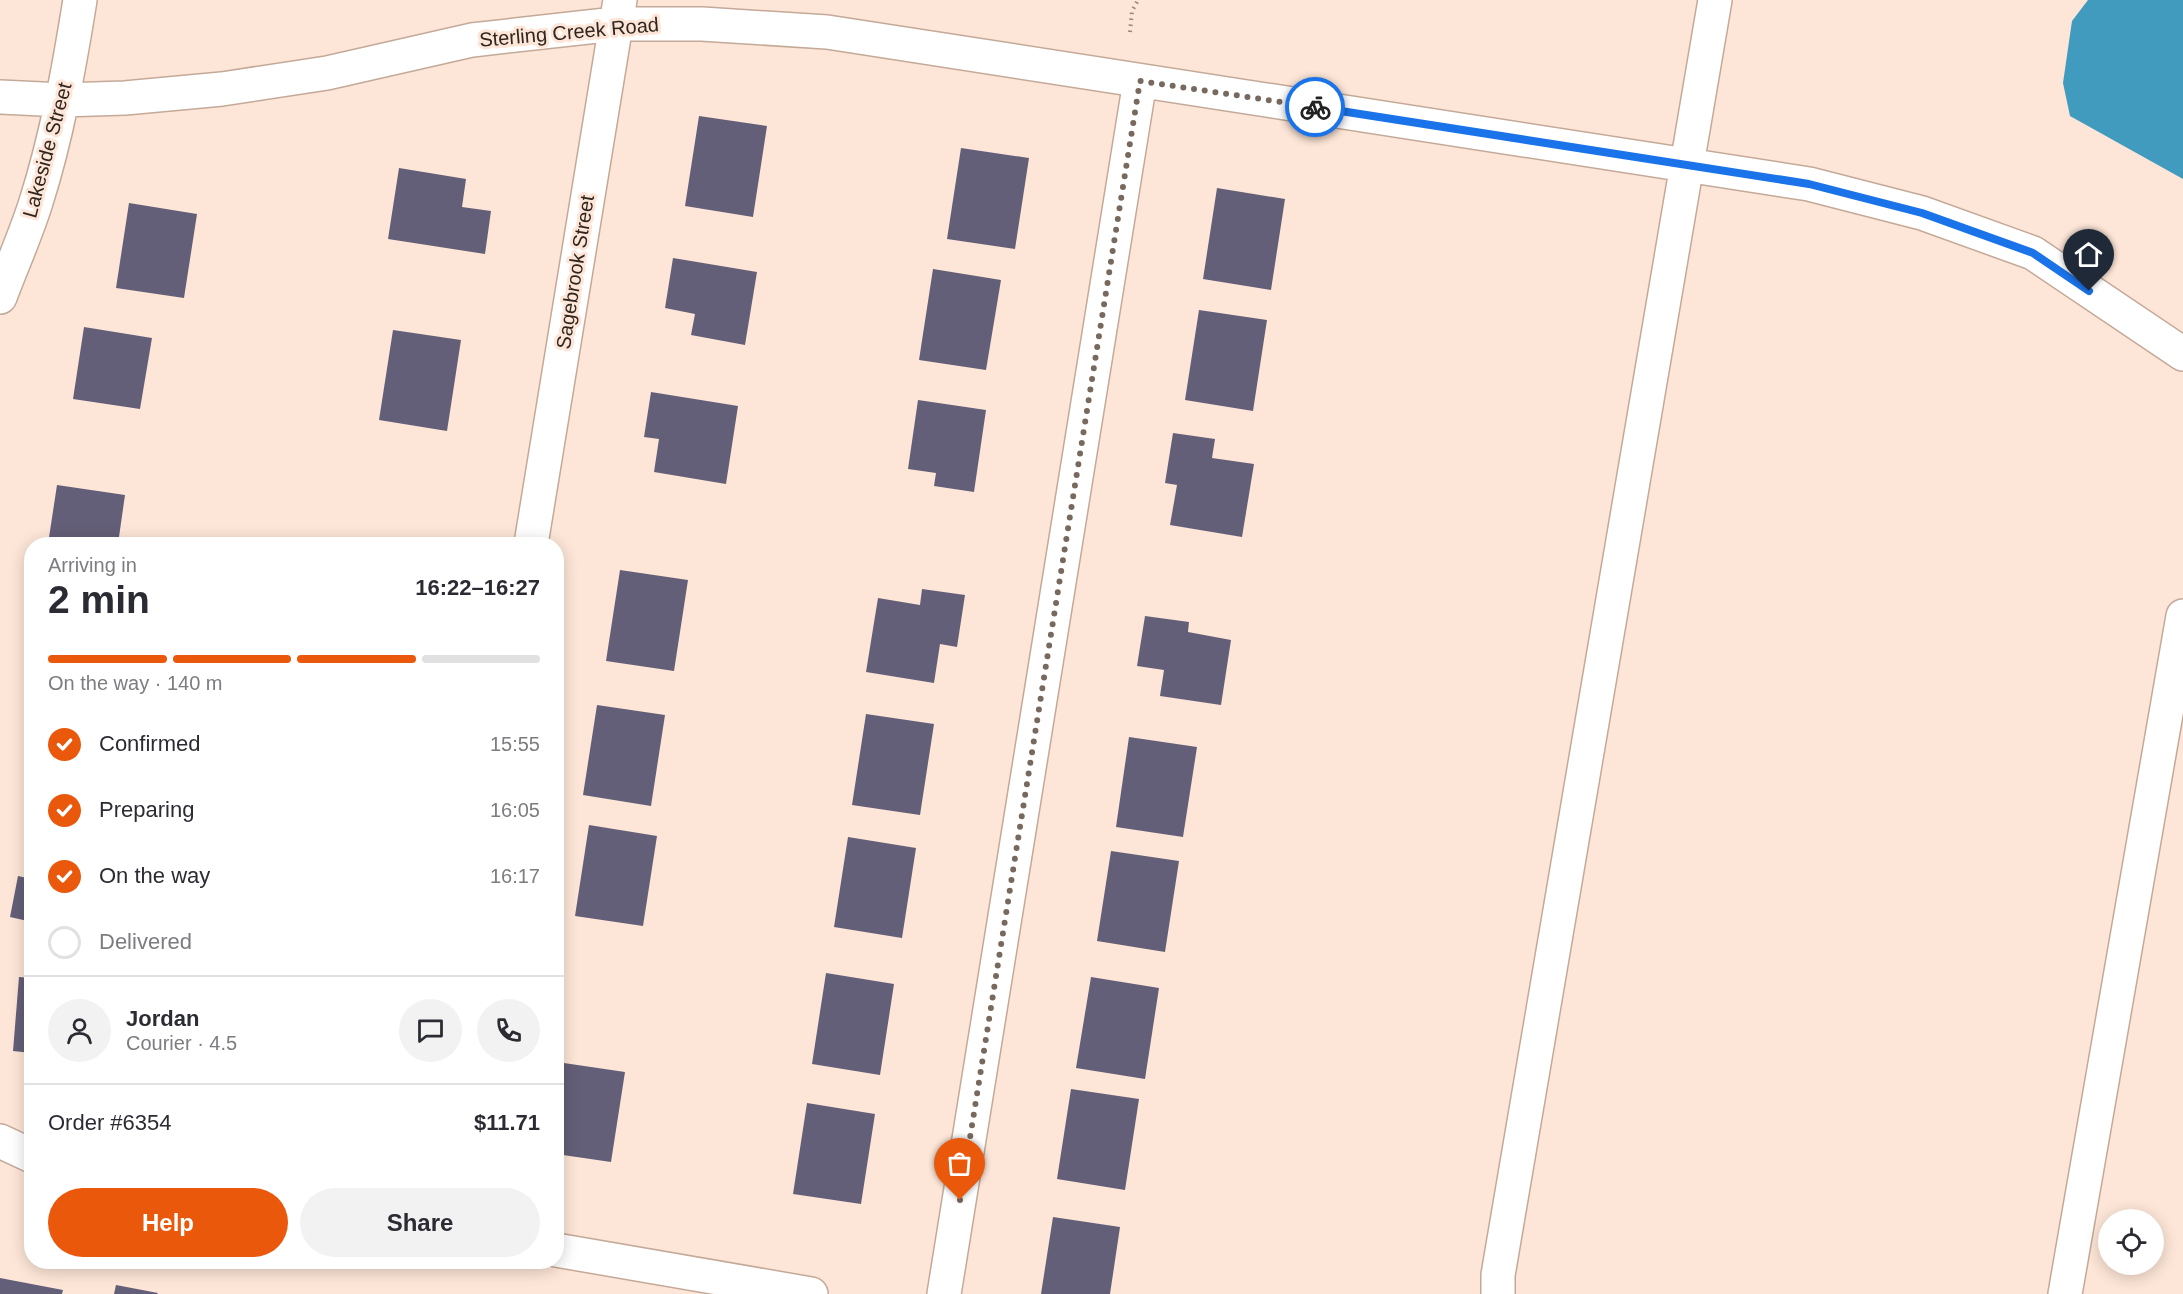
<!DOCTYPE html>
<html lang="en">
<head>
<meta charset="utf-8">
<style>
  :root { --surface:#fff; --page:#f2f2f3; --text:#2b2b33; --muted:#7c7c81; --line:#e1e1e2; --accent:#ea580c }
  body { margin:0; font-family:Helvetica,sans-serif; background:var(--page); color:var(--text); height:100vh; display:flex; flex-direction:column; font-size:22px; white-space:nowrap }
  * { box-sizing:border-box; margin:0 }
  p { font-size:20px; color:var(--muted) }
  .icon { flex:none; width:33px; height:33px; fill:none; stroke:currentColor; stroke-width:2; stroke-linecap:round; stroke-linejoin:round }
  .map { position:relative; flex:1; overflow:hidden }
  .details { position:absolute; left:24px; top:537px; width:540px; height:732px; display:flex; flex-direction:column; background:var(--surface); border-radius:24px; box-shadow:0 3px 15px #0003 }
  .details>* { flex:none }
  .fabs { position:absolute; left:2098px; top:1209px; display:grid; gap:12px }
  .fabs a { display:grid; place-items:center; width:66px; height:66px; border-radius:50%; background:var(--surface); box-shadow:0 3px 15px #0003; font-size:30px }
  .pin { position:absolute; display:grid; place-items:center; width:51px; height:51px; color:#fff; margin:-62px -26px; border-radius:50% 50% 50% 0; rotate:-45deg; box-shadow:0 0 6px #0007 }
  .pin .icon { rotate:45deg }
  .courier { position:absolute; display:grid; place-items:center; width:60px; height:60px; margin:-30px; border:4px solid #1a73e8; border-radius:50%; background:#fff; color:#222; box-shadow:0 2px 8px #0007 }
  .summary em { font-style:normal; font-weight:800 }
  .summary div { display:flex; flex-direction:column-reverse }
  .summary { display:flex; align-items:center; justify-content:space-between; height:102px; padding:0 24px }
  h1 { font-size:39px; font-weight:800; line-height:45px }
  .bar { display:grid; grid-template-columns:repeat(4,1fr); gap:9px 6px; align-content:center; height:72px; padding:0 24px }
  .bar i { height:8px; border-radius:4px; background:var(--line) }
  .bar .current { background:var(--accent) }
  .bar p { grid-column:span 4 }
  .line { display:flex; align-items:center; gap:15px; padding:0 24px; border-top:2px solid var(--line) }
  .line div { flex:1 }
  .round { display:grid; place-items:center; flex:none; width:63px; height:63px; border-radius:32px; background:var(--page) }
  ol { padding:0 24px; list-style:none }
  li { display:flex; align-items:center; gap:18px; height:66px }
  li p { margin-inline-start:auto }
  li .icon { padding:6px; border-radius:50%; background:var(--accent); color:#fff; stroke-width:4 }
  li:last-child { color:var(--muted) }
  li i { width:33px; height:33px; border:3px solid var(--line); border-radius:50% }
  .button { display:flex; gap:12px; margin-top:auto; padding:12px 24px }
  .button a { flex:1; height:69px; border-radius:36px; background:var(--accent); color:#fff; font-size:24px; font-weight:800; line-height:69px; text-align:center }
  .button a+a { background:var(--page); color:var(--text) }
  .map>svg:first-child { display:block }
  .water { fill:#419bbe }
  .building { fill:#645f78 }
  .lines { fill:none; stroke-linecap:round; stroke-linejoin:round }
  .minor-casing { stroke:#c4a998; stroke-width:36 }
  .path { stroke:#95857a; stroke-width:4; stroke-dasharray:1.5 4.5; stroke-linecap:butt }
  .minor { stroke:#fff; stroke-width:33 }
  .done { stroke:#78695f; stroke-width:6; stroke-dasharray:0 10.8 }
  .route { stroke:#1a73e8; stroke-width:8 }
  .labels { text-anchor:middle; dominant-baseline:central; stroke-width:6; stroke-linejoin:round; paint-order:stroke }
  .street-label { font-size:20px; fill:#30261f; stroke:#fde6d7 }
</style>
</head>
<body>
<div class="map">
<svg width="2183" height="1294" viewBox="0 0 2183 1294">
  <rect width="100%" height="100%" fill="#fde6d7"/>
  <!-- water -->
  <path class="water" d="M2088 0H2183V179L2070 116 2063 83 2072 21Z"/>
  <!-- building -->
  <path class="building" d="M699 116 767 126 753 217 685 206Z
    M961 148 1029 158 1015 249 947 239Z
    M399 168 466 179 462 207 491 211 485 254 388 239Z
    M1217 188 1285 199 1271 290 1203 279Z
    M129 203 197 214 184 298 116 288Z
    M673 258 757 272 745 345 691 335 695 314 665 308Z
    M933 269 1001 280 986 370 919 360Z
    M1199 310 1267 320 1253 411 1185 400Z
    M84 327 152 338 140 409 73 399Z
    M393 330 461 340 447 431 379 420Z
    M651 392 738 406 726 484 654 472 659 439 644 437Z
    M918 400 986 410 974 492 934 486 936 473 908 469Z
    M1173 433 1215 439 1212 458 1254 464 1242 537 1170 525 1177 485 1165 483Z
    M57 485 125 495 118 544H48Z
    M354 538 389 543V544H353Z
    M620 570 688 580 674 671 606 661Z
    M922 589 965 595 957 647 940 644 934 683 866 672 878 598 920 605Z
    M1145 616 1189 622 1188 632 1231 640 1221 705 1160 696 1164 670 1137 666Z
    M597 705 665 715 651 806 583 795Z
    M866 714 934 724 920 815 852 805Z
    M1129 737 1197 747 1183 837 1116 827Z
    M589 825 657 836 643 926 575 916Z
    M848 837 916 848 902 938 834 927Z
    M1111 851 1179 861 1165 952 1097 941Z
    M18 876 32 879V922L10 917Z
    M826 973 894 984 880 1075 812 1064Z
    M19 977 32 978V1053L13 1051Z
    M1091 977 1159 988 1145 1079 1076 1068Z
    M557 1062 625 1072 611 1162 556 1154Z
    M1071 1089 1139 1099 1125 1190 1057 1179Z
    M807 1103 875 1114 861 1204 793 1194Z
    M1053 1217 1120 1227 1110 1294H1041Z
    M0 1278 63 1290 62 1294H0Z
    M116 1285 158 1293 157 1294H114Z"/>
  <g class="lines">
    <defs>
      <path id="minor" d="M0 97 63 100 125 98 222 89 327 73 472 40 615 24H702L827 32 1809 184 1922 213 2033 253 2183 354
        M0 297C12 265 26 234 36 202 57 136 69 68 80 0
        M531 544 620 0
        M0 1141 32 1156
        M556 1250 811 1294
        M944 1294 1140 81
        M1498 1294V1275L1715 0
        M2065 1294 2183 616"/>
    </defs>
    <!-- minor casing -->
    <use href="#minor" class="minor-casing"/>
    <!-- path -->
    <path class="path" d="M1130 32 1132 11 1138 0"/>
    <!-- minor -->
    <use href="#minor" class="minor"/>
  </g>
  <g class="lines">
    <!-- done -->
    <path class="done" d="M960 1200 1140 81 1315 107"/>
    <!-- route -->
    <path class="route" d="M1315 107 1809 184 1922 213 2033 253 2089 291"/>
  </g>
  <g class="labels">
    <!-- street labels -->
    <g class="street-label">
      <text transform="translate(569 32) rotate(-5)">Sterling Creek Road</text>
      <text transform="translate(47 150) rotate(-75)">Lakeside Street</text>
      <text transform="translate(575 272) rotate(-81)">Sagebrook Street</text>
    </g>
  </g>
</svg>
<div class="fabs">
<a><svg class="icon" aria-label="locate" viewBox="0 0 24 24"><circle cx="12" cy="12" r="6"/><path d="M12 2v4M12 18v4M2 12h4M18 12h4"/></svg></a>
</div>
<div class="pin" style="left:960px;top:1200px;background:#ea580c"><svg class="icon" aria-label="bag" viewBox="0 0 24 24"><path d="M5 8h14l-1 12H6zM9 8a3 3 0 0 1 6 0"/></svg></div>
<div class="pin" style="left:2089px;top:291px;background:#1f2937"><svg class="icon" aria-label="home" viewBox="0 0 24 24"><path d="M3 11l9-7 9 7M6 9v11h12V9"/></svg></div>
<div class="courier" style="left:1315px;top:107px"><svg class="icon" aria-label="bike" viewBox="0 0 24 24"><circle cx="6" cy="16" r="4"/><circle cx="18" cy="16" r="4"/><path d="M6 16l4-8h5l3 8M10 8l3 8H6M13 5h3"/></svg></div>
<section class="details">
<div class="summary"><div><h1>2 min</h1><p>Arriving in</p></div><em>16:22–16:27</em></div>
<div class="bar"><i class="current"></i><i class="current"></i><i class="current"></i><i></i><p>On the way · 140 m</p></div>
<ol>
<li><svg class="icon" aria-label="check" viewBox="0 0 24 24"><path d="M5 12l5 5 9-10"/></svg>Confirmed<p>15:55</p></li>
<li><svg class="icon" aria-label="check" viewBox="0 0 24 24"><path d="M5 12l5 5 9-10"/></svg>Preparing<p>16:05</p></li>
<li><svg class="icon" aria-label="check" viewBox="0 0 24 24"><path d="M5 12l5 5 9-10"/></svg>On the way<p>16:17</p></li>
<li><i></i>Delivered</li>
</ol>
<div class="line" style="height:108px"><a class="round"><svg class="icon" aria-label="person" viewBox="0 0 24 24"><circle cx="12" cy="8" r="4"/><path d="M4 21q1-7 8-7t8 7"/></svg></a><div><b>Jordan</b><p>Courier · 4.5</p></div><a class="round"><svg class="icon" aria-label="chat" viewBox="0 0 24 24"><path d="M4 5h16v11H9l-5 4z"/></svg></a><a class="round"><svg class="icon" aria-label="phone" viewBox="0 0 24 24"><path d="M5 4h4l2 5-3 2q2 4 5 5l2-3 5 2v4C11 20 4 13 5 4z"/></svg></a></div>
<div class="line" style="height:78px"><div>Order #6354</div><b>$11.71</b></div>
<div class="button"><a>Help</a><a>Share</a></div>
</section>
</div>
</body>
</html>
